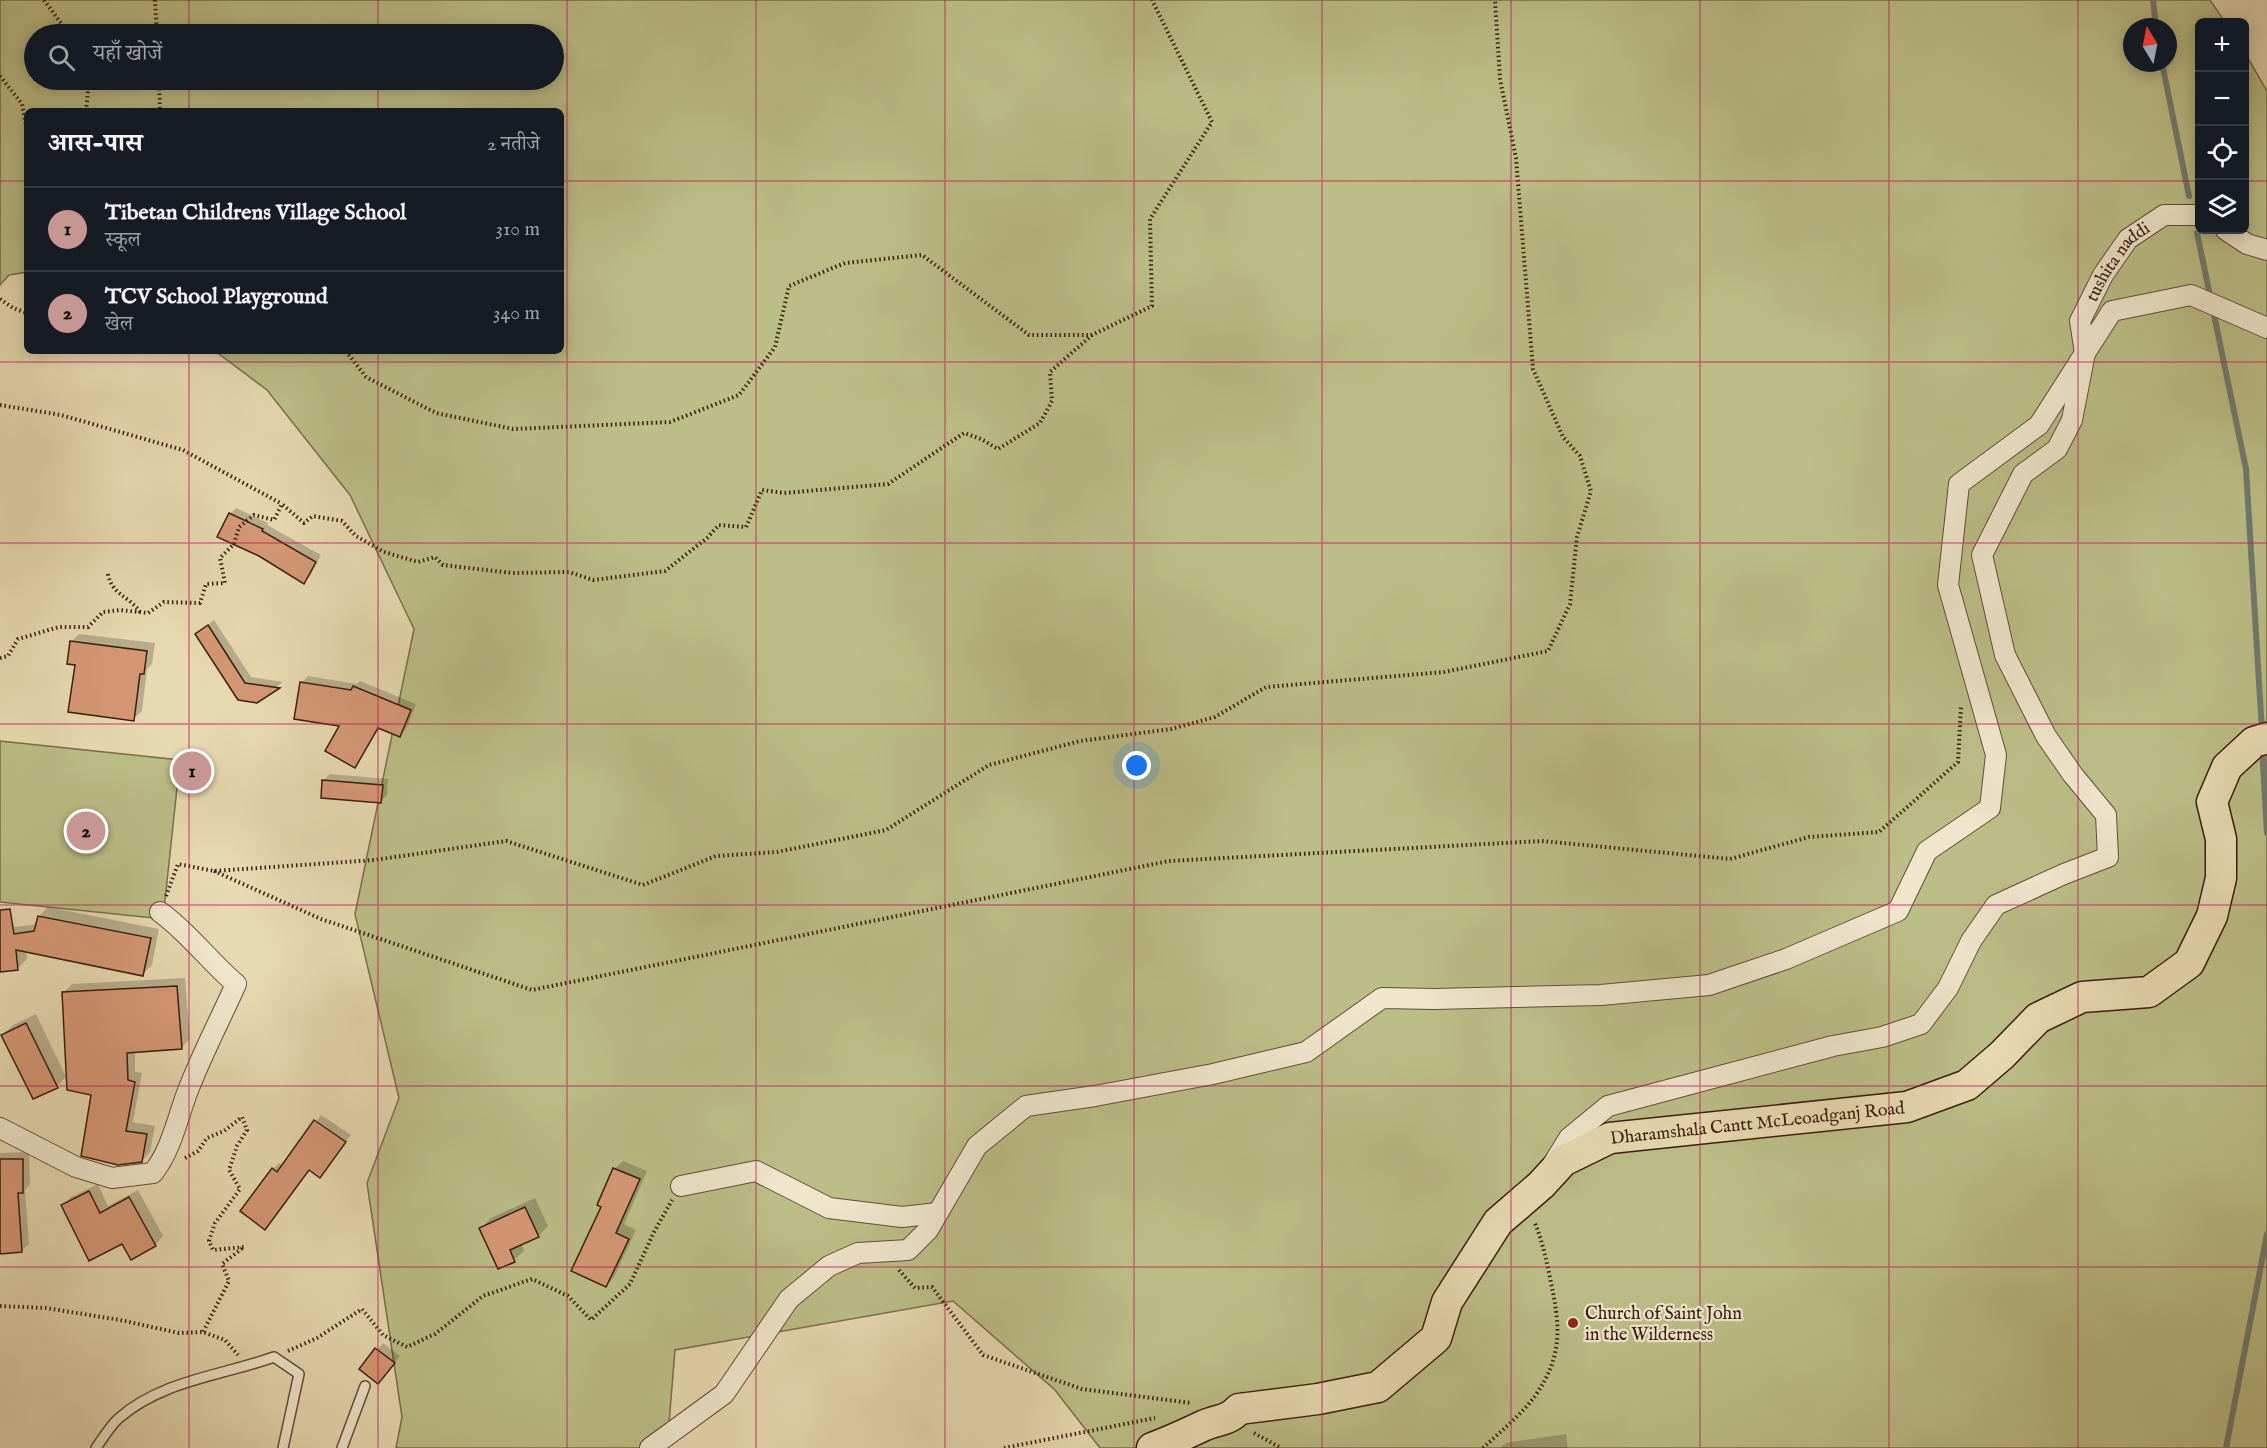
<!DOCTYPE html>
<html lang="hi">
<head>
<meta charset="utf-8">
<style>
	body { margin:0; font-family:"IM FELL English","Noto Serif Devanagari",serif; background:#20242c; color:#f1f3f6 }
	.controls { position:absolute; right:18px; top:18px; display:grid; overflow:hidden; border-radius:9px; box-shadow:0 3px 15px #0003 }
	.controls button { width:54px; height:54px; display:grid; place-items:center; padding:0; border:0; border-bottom:2px solid #363941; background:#171b24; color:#f1f3f6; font:30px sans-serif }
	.compass { position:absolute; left:2123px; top:18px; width:54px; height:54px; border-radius:50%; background:#171b24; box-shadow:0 3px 15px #0003; rotate:350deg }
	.you { position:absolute; left:1137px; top:766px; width:21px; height:21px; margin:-15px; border:4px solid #fff; border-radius:50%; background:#1a73e8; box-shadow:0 0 0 9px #1a73e833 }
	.badge { display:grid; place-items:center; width:39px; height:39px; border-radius:50%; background:#c59692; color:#111; font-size:20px; font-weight:700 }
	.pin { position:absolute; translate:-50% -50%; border:3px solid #fff; box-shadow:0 2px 6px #0006 }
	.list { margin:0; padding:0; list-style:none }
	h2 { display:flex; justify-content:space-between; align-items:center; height:78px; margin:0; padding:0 24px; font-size:26px }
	h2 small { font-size:20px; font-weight:400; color:#9ea1a6 }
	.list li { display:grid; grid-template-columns:39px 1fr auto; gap:18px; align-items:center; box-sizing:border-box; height:84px; padding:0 24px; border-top:2px solid #363941 }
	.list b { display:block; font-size:22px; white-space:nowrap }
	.list p { margin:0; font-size:20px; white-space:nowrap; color:#9ea1a6 }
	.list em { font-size:20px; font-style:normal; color:#9ea1a6 }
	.icon { flex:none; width:33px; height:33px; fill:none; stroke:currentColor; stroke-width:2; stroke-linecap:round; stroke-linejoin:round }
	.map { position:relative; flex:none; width:2267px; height:1448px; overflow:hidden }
	.search { position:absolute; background:#171b24; box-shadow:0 3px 15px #0003; left:24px; top:24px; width:540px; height:66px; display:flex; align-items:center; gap:15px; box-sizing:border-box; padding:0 21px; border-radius:33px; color:#9ea1a6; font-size:22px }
	.panel { position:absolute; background:#171b24; box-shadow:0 3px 15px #0003; left:24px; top:108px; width:540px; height:246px; border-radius:9px }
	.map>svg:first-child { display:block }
	.green { fill:#bcbe87; stroke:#7b6e4b; stroke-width:1.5; fill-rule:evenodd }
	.shadow { fill:#0003 }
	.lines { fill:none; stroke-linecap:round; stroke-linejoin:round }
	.stream { stroke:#727b70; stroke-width:6 }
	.building { fill:#d59875; stroke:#3a1d0f; stroke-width:1.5 }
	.service-casing { stroke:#654c38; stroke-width:12 }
	.minor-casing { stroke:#654c38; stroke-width:22 }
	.primary-casing { stroke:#3a1d0f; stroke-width:33 }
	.path { stroke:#3a1d0f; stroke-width:4; stroke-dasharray:1.5 3; stroke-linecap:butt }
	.service { stroke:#efe6cc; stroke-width:9 }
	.minor { stroke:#efe6cc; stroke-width:20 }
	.primary { stroke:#e7d9b1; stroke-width:30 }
	.grid { fill:none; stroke:#c2185b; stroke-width:1.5; stroke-opacity:0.55 }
	.poi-dot { fill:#8f2418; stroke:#efe6cc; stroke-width:2 }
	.labels { text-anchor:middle; stroke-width:4.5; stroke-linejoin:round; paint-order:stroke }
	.street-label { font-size:18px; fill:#3a1d0f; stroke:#efe6cc }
	.poi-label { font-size:18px; fill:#3a1d0f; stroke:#efe6cc; text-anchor:start }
</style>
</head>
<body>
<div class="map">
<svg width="2267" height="1448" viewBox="0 0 2267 1448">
	<rect width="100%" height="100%" fill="#e7d9b1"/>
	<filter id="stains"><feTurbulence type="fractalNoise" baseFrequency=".00333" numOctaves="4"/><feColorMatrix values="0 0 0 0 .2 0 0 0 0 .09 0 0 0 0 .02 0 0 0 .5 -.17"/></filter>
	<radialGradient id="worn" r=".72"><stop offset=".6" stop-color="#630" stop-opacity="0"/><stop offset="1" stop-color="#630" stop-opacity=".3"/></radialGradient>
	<g class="green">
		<path d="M0,0H2210L2225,22H2200V230H2244L2245,53L2267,91V1448H1100L1055,1390L953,1301L675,1350L667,1448H396L402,1417L367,1183L399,1098L355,914L414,629L350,495L267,390L215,351H561V111H27V272L9,275L0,285ZM2132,27H2168V63H2132ZM34,34H554V80H34Z"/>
		<path d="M0,741L180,760L163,919L0,902Z"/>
	</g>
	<g class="shadow">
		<path d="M236,508L268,523L267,525L321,555L310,576L304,582L230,514Z"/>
		<path d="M214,620L251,677L283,682L256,701L197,634Z"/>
		<path d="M79,634L155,643L152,664L147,669L142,711L133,719L77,664L71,642Z"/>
		<path d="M308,676L357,684L360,681L416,704L406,729L399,735L380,727L360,760L354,766L341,725L302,682Z"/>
		<path d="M330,774L388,779L387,795L381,801L324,780Z"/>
		<path d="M48,907L159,929L152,965L143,974L26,951L27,959L18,968L0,970V929L38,924L39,916Z"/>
		<path d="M185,978L190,1039L181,1048L135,1051V1072L142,1073L133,1122L155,1126L150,1152L142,1161L93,1094L64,992L72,984Z"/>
		<path d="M36,1014L66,1077L57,1086L3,1035L13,1025Z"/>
		<path d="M321,1115L351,1135L320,1176L310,1169L271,1222L273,1169L279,1163L283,1166Z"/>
		<path d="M29,1152L30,1184L25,1190L29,1244L21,1251L0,1252V1153Z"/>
		<path d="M623,1161L647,1171L624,1224L636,1230L614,1277L606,1286L603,1206L614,1169Z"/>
		<path d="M98,1184L108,1206L138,1190L163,1236L156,1244L131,1258L123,1242L63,1205L71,1197Z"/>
		<path d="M535,1198L548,1226L538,1236L521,1243L524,1251L514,1260L499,1267L481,1228L491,1218Z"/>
		<path d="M383,1343L400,1356L378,1382L361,1369Z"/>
		<path d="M1566,1434L1568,1448H1500L1506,1443Z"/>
	</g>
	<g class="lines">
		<g class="stream">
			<path d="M2153,0L2156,27"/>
			<path d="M2162,63L2189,196"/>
			<path d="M2197,233L2211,300"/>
			<path d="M2213,310L2246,469L2262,731"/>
			<path d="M2262,747L2267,833"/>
			<path d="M2226,1448L2267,1234"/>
		</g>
	</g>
	<g class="building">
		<path d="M229,513L263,529L262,531L316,562L304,584L259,556L217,537Z"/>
		<path d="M208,625L245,683L280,688L257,703L238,700L195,634Z"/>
		<path d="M70,641L147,651L144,674H140L134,721L68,712L75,665L67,664Z"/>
		<path d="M300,682L351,690L353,686L411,710L400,737L378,728L355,768L325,751L339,726L294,719Z"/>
		<path d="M322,780L383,785L381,803L321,798Z"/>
		<path d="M10,909L14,934L34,931L38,916L151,938L143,976L16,950L18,970L0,972V910Z"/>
		<path d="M177,986L182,1049L127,1053L128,1080L135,1082L126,1131L147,1134L142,1162L118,1165L81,1156L91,1095L67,1090L62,992Z"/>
		<path d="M26,1023L58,1088L33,1099L1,1035Z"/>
		<path d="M314,1120L346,1142L320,1178L309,1170L265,1230L240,1211L272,1168L277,1172Z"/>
		<path d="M0,1159H23V1193H18L22,1252L0,1254Z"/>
		<path d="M613,1168L640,1179L616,1233L629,1239L606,1287L571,1271L601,1207L597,1205Z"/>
		<path d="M89,1191L100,1213L129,1197L156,1246L131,1260L122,1244L89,1261L61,1205Z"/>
		<path d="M525,1207L539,1237L510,1250L515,1262L498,1269L479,1228Z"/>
		<path d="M375,1348L395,1363L378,1384L359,1369Z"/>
	</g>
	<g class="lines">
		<g class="service-casing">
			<g id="service">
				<path d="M96,1448C103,1438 110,1426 119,1418C163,1380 221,1376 274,1357L299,1374L283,1448"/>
				<path d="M342,1448L365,1386"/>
			</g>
		</g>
		<g class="minor-casing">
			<g id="minor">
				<path d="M2226,230L2247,244L2267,250"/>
				<path d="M0,1128L76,1167L112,1178L153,1173C171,1150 177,1120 187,1093C201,1056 220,1020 236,984C210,962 188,932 160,912"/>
				<path id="s1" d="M1553,1164L1569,1138L1608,1106L1833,1046L1882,1037L1921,1024L1948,988L1971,941L1996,905L2064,874L2108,857L2106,815L2073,775L2046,736L2005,655L1982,555L2023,474L2057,449L2072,420L2085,353L2080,321L2103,275L2128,239L2164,215H2200"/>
				<path d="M681,1186L756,1171L829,1208L902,1217L938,1213"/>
				<path d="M650,1448L724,1394L789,1299L829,1266L858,1253L908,1250L928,1230L977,1146L1026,1106L1095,1096L1213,1074L1306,1052L1382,998L1435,999L1601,995L1709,985L1786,959L1898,911L1927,851L1990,808L1996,755L1948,585L1959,484L2039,425L2112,311L2191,295L2267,328"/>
			</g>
		</g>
		<g class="primary-casing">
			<g id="primary">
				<path id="s2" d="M1152,1448C1171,1441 1188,1433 1205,1425C1220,1419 1228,1421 1239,1409L1318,1399L1378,1387L1436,1338L1447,1302L1498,1222L1541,1185L1563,1161L1610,1138L1907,1107L1967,1085L2002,1055L2038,1018L2082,997L2149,992L2189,963L2212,916L2221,878V839L2212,802L2227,767L2254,742L2267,738"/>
			</g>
		</g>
		<g class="path">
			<path d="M44,0L69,34"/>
			<path d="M155,0L157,34"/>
			<path d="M0,76L22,104L27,130"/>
			<path d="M159,80L160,111"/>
			<path d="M86,111L89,80"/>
			<path d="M0,299L13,308L27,313"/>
			<path d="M346,351L366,377L436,413L513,429L670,422L739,395L775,347L789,286L845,263L922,255L1029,335H1092L1152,306L1150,219L1212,122L1152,0"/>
			<path d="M0,405L61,415L183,450L282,504"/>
			<path d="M108,574C112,595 128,595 140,612"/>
			<path d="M0,658L8,656L18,639L59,627H88L103,612L120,610L148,613L164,602L200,603L206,584L225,583L220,558L234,544L239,527L254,515L274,520L282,504L304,523L313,516L342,521L356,536L384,552L418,562L435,557L443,565L512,573L569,572L593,580L665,571L707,538L719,525L746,527L762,490L784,493L888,484L964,433L981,439L998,449L1040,423L1052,401L1050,372L1092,335"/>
			<path d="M214,871L321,919L532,990L1169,861L1542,841L1730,859L1809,837L1879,832L1958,762L1961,707"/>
			<path d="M166,896L178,864L214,871L374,860L506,841L643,885L716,856L777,852L886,830L989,765L1080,741L1171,729L1215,717L1266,687L1444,672L1548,651L1570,604L1577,537L1591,491L1580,456L1563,437L1533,369L1516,158L1500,79L1495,0"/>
			<path d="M185,1158L198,1151L207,1138L224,1131L242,1117L247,1130L237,1146L229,1170L240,1189L215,1223L209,1241L213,1250L244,1247L222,1264L229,1281L203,1332"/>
			<path d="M899,1270L915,1288L932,1287L983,1355L1082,1389L1191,1403"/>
			<path d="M0,1306L46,1308L120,1320L179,1333L203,1332L225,1340L238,1355"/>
			<path d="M288,1351L317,1338L362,1309L383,1335L407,1347L435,1334L483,1296L532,1279L568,1296L591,1320L630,1284L654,1232L672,1200"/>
			<path d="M1254,1433L1281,1448"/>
			<path d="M1004,1448L1155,1418"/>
			<path d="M1483,1448C1500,1432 1522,1414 1535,1396C1564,1355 1560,1324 1550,1278C1546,1258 1542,1240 1534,1221"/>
		</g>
		<use href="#service" class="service"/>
		<use href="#minor" class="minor"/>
		<use href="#primary" class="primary"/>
	</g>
	<path class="grid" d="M189,0V34M378,0V34M567,0V1448M756,0V1448M945,0V1448M1134,0V1448M1322,0V1448M1511,0V1448M1700,0V1448M1889,0V1448M2078,0V1448M189,80V111M378,80V111M0,181H27M561,181H2200M2244,181H2267M189,351V1448M378,351V1448M0,362H2267M0,543H2267M0,724H2267M0,905H2267M0,1086H2267M0,1267H2267"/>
	<circle class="poi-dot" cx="1573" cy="1323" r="6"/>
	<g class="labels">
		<g class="street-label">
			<text dy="6" stroke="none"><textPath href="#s1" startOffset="1340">tushita naddi</textPath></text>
			<text dy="6" stroke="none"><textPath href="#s2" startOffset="735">Dharamshala Cantt McLeoadganj Road</textPath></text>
		</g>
		<g class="poi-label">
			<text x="1585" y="1319">Church of Saint John<tspan x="1585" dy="21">in the Wilderness</tspan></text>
		</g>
	</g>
	<rect width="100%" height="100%" filter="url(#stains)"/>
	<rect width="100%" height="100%" fill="url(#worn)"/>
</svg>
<div class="controls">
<button>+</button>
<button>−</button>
<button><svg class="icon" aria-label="locate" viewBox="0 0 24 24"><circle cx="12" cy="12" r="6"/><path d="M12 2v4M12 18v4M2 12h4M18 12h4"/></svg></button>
<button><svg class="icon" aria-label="layers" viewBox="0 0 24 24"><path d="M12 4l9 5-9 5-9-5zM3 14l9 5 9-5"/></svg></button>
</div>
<svg class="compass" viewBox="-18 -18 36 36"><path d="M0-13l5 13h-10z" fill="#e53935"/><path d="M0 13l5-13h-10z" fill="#9ea1a6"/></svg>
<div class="you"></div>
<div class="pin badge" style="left:192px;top:771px">1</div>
<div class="pin badge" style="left:86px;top:831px">2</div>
<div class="search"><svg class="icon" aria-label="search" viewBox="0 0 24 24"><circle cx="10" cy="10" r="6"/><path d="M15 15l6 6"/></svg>यहाँ खोजें</div>
<section class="panel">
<h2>आस-पास<small>2 नतीजे</small></h2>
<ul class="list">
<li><span class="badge">1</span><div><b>Tibetan Childrens Village School</b><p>स्कूल</p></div><em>310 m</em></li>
<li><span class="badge">2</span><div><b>TCV School Playground</b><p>खेल</p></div><em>340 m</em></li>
</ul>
</section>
</div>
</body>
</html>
